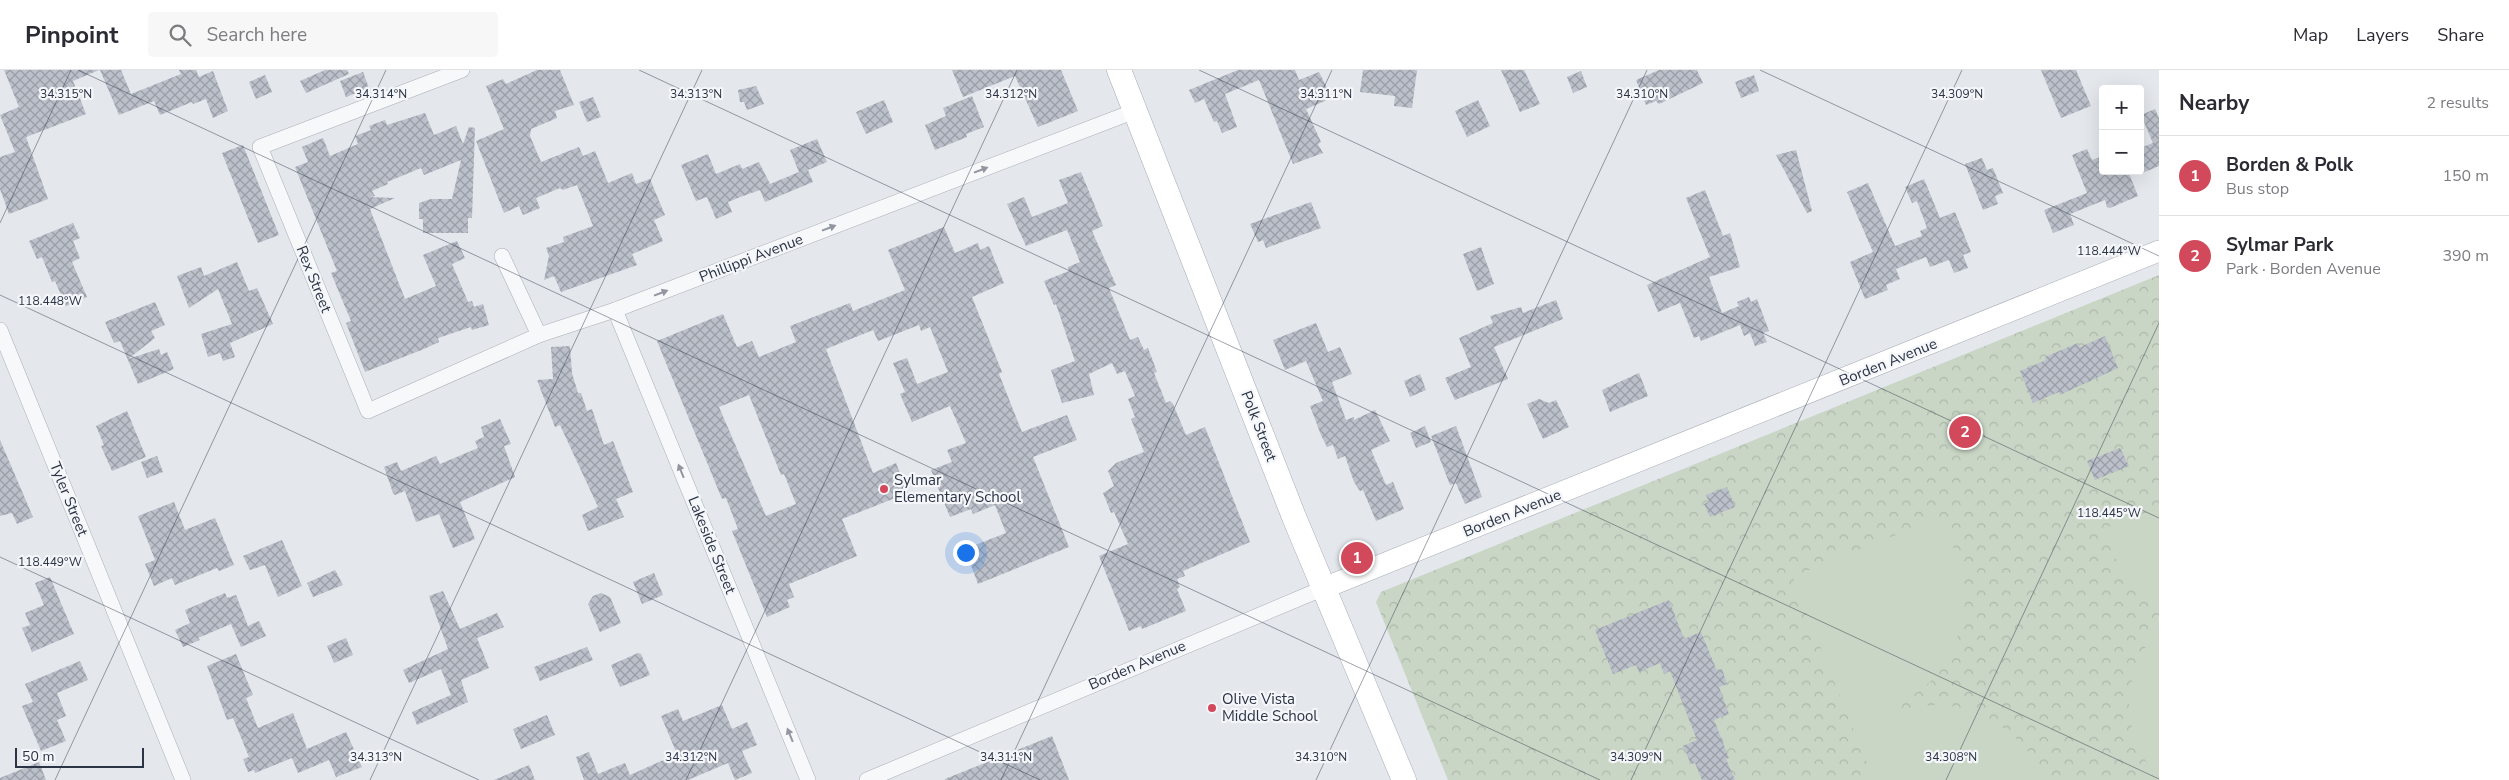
<!DOCTYPE html>
<html lang="en">
<head>
<meta charset="utf-8">
<style>
	body { margin:0; font-family:"Nunito Sans",sans-serif; background:#f7f7f7; color:#2b2b33 }
	.controls { position:absolute; right:15px; top:15px; display:grid; overflow:hidden; border-radius:5px; box-shadow:0 5px 20px #0002 }
	.controls button { width:45px; height:45px; display:grid; place-items:center; padding:0; border:0; border-bottom:1px solid #e1e1e2; background:#fff; color:#2b2b33; font:25px sans-serif }
	.scale { position:absolute; left:15px; bottom:12px; width:129px; box-sizing:border-box; padding-left:5px; border:2px solid #2b3445; border-top:0; font-size:14px; line-height:18px; white-space:nowrap; color:#2b3445; -webkit-text-stroke:4px #f4f6f9; paint-order:stroke }
	.you { position:absolute; left:965px; top:482px; width:18px; height:18px; margin:-12px; border:4px solid #fff; border-radius:50%; background:#1a73e8; box-shadow:0 0 0 8px #1a73e833 }
	.badge { display:grid; place-items:center; width:32px; height:32px; border-radius:50%; background:#d1495b; color:#fff; font-size:16px; font-weight:700 }
	.pin { position:absolute; translate:-50% -50%; border:2px solid #fff; box-shadow:0 1px 5px #0006 }
	.list { margin:0; padding:0; list-style:none }
	h2 { display:flex; justify-content:space-between; align-items:center; height:65px; margin:0; padding:0 20px; font-size:21px }
	h2 small { font-size:16px; font-weight:400; color:#7c7c81 }
	.list li { display:grid; grid-template-columns:32px 1fr auto; gap:15px; align-items:center; box-sizing:border-box; height:80px; padding:0 20px; border-top:1px solid #e1e1e2 }
	.list b { display:block; font-size:19px; white-space:nowrap }
	.list p { margin:0; font-size:16px; white-space:nowrap; color:#7c7c81 }
	.list em { font-size:16px; font-style:normal; color:#7c7c81 }
	.icon { flex:none; width:28px; height:28px; fill:none; stroke:currentColor; stroke-width:2; stroke-linecap:round; stroke-linejoin:round }
	.map { position:relative; flex:none; width:2159px; height:710px; overflow:hidden }
	header { display:flex; align-items:center; gap:30px; box-sizing:border-box; height:70px; padding:0 25px; background:#fff; border-bottom:1px solid #e1e1e2 }
	header strong { font-size:24px }
	nav { display:flex; gap:28px; margin-inline-start:auto; font-size:18px }
	.search { width:350px; height:45px; background:#f7f7f7; display:flex; align-items:center; gap:12px; box-sizing:border-box; padding:0 18px; border-radius:5px; color:#7c7c81; font-size:19px }
	main { display:flex }
	aside { flex:1; background:#fff }
	.map>svg:first-child { display:block }
	.forest { fill:url(#forest-crowns) }
	.pitch { fill:#c9d6c5 }
	.building { fill:url(#building-cross-hatch); fill-rule:evenodd }
	.lines { fill:none; stroke-linecap:round; stroke-linejoin:round }
	.street-casing { stroke:#a9aeb7; stroke-width:16 }
	.secondary-casing { stroke:#a9aeb7; stroke-width:22 }
	.primary-casing { stroke:#a3abb8; stroke-width:25 }
	.street { stroke:#f7f8fa; stroke-width:15 }
	.secondary { stroke:#fff; stroke-width:21 }
	.primary { stroke:#fff; stroke-width:24 }
	.oneway { fill:#9196a0 }
	.ticks { fill:none; stroke:#2b3445; stroke-width:1; stroke-opacity:0.45 }
	.poi-dot { fill:#d1495b; stroke:#f4f6f9; stroke-width:2 }
	.labels { text-anchor:middle; stroke-width:4.5; stroke-linejoin:round; paint-order:stroke }
	.street-label { font-size:15px; fill:#2b3445; stroke:#f4f6f9 }
	.poi-label { font-size:15px; fill:#2b3445; stroke:#f4f6f9; text-anchor:start }
	.ticks-label { font-size:12px; text-anchor:middle; fill:#2b3445; stroke:#f4f6f9; stroke-width:4.5; stroke-linejoin:round; paint-order:stroke }
</style>
</head>
<body>
<header>
<strong>Pinpoint</strong>
<div class="search"><svg class="icon" aria-label="search" viewBox="0 0 24 24"><circle cx="10" cy="10" r="6"/><path d="M15 15l6 6"/></svg>Search here</div>
<nav><a>Map</a><a>Layers</a><a>Share</a></nav>
</header>
<main>
<div class="map">
<svg width="2159" height="710" viewBox="0 0 2159 710">
	<defs>
		<pattern id="forest-crowns" width="20" height="18" patternUnits="userSpaceOnUse" patternTransform="scale(1.25)"><rect width="20" height="18" fill="#c9d6c5"/><path d="M2 6a3 3 0 1 1 6 0M12 15a3 3 0 1 1 6 0" fill="none" stroke="#adb8ab"/></pattern>
		<pattern id="building-cross-hatch" width="8" height="8" patternUnits="userSpaceOnUse" patternTransform="scale(1.25)"><rect width="8" height="8" fill="#bbc0ca"/><path d="M0 0l8 8M0 8l8-8" fill="none" stroke="#989da6"/></pattern>
	</defs>
	<rect width="100%" height="100%" fill="#e4e7ec"/>
	<path class="forest" d="M2159,205V710H1448L1376,532L1381,522Z"/>
	<g class="pitch">
		<path d="M2159,438V535C2125,522 2116,489 2103,459Z"/>
		<path d="M1941,447C1959,491 1975,521 1957,568C1951,583 1944,596 1934,608C1921,621 1905,630 1891,641C1907,639 1922,635 1937,635C1986,636 2025,668 2047,710H1874L1799,524L1793,512L1796,505Z"/>
		<path d="M2159,559V706L2154,708C2147,692 2137,676 2132,659C2123,624 2135,585 2159,559Z"/>
	</g>
	<g class="building">
		<path d="M4,0H99L73,11L86,44L26,67L48,129L9,144L0,119V87L15,82L0,45L19,37Z"/>
		<path d="M100,0H121L131,24L181,4L179,0H196L199,7L213,1L228,41L213,48L206,29L193,34L192,32L160,45L154,31L119,45Z"/>
		<path d="M325,0H347L349,4L306,23L300,11Z"/>
		<path d="M537,0H560L574,35L555,41L557,48L531,59L530,66L541,92L579,77L583,86L595,81L608,113L632,103L636,114L650,109L665,145L654,150L663,171L632,184L637,195L561,222L554,206L544,210L549,186L546,178L564,172L563,167L593,156L577,115L563,120L560,118L536,128L540,138L523,145L519,136L504,143L476,71L504,59L486,16L503,9L506,14Z"/>
		<path d="M952,0H1061L1078,41L1038,57L1015,6L963,27Z"/>
		<path d="M1238,0H1295L1299,10L1319,2L1332,28L1306,39L1321,72L1318,74L1323,83L1293,94L1259,10L1225,24L1237,57L1222,63L1217,51L1214,52L1204,29L1195,33L1189,20Z"/>
		<path d="M1363,0H1417L1412,38L1394,36L1395,26L1360,22Z"/>
		<path d="M1501,0H1524L1540,34L1520,42Z"/>
		<path d="M1659,0H1697L1703,13L1659,34L1656,31L1646,35L1636,10Z"/>
		<path d="M2041,0H2076L2091,36L2061,48Z"/>
		<path d="M1581,1L1587,17L1573,23L1567,7Z"/>
		<path d="M363,2L369,18L346,27L340,11Z"/>
		<path d="M265,5L272,22L256,29L249,12Z"/>
		<path d="M1754,5L1759,21L1741,28L1735,12Z"/>
		<path d="M756,16L764,34L747,40L744,32H740L738,20Z"/>
		<path d="M972,26L984,57L966,64L967,67L935,80L925,55L946,46L943,38Z"/>
		<path d="M593,27L601,47L587,52L579,32Z"/>
		<path d="M884,30L893,52L866,64L856,42Z"/>
		<path d="M1478,30L1490,56L1467,67L1455,41Z"/>
		<path d="M2155,39L2159,48V96L2140,104V78L2153,73L2141,45Z"/>
		<path d="M425,43L434,65L456,56L463,74L469,57L475,58L472,148H468V163H423V149H419V133L431,129H452L461,90L424,105L421,98L387,112L388,114L372,121L375,126L370,127L395,128L370,139L405,229L436,216L423,185L457,171L465,188L452,194L468,232L472,231L474,237L483,234L489,255L472,260L471,257L438,268L439,272L424,279L365,302L346,253L351,251L331,203L337,201L295,97L308,92L302,77L323,68L330,86L358,74L355,66L371,60L369,56L385,50L387,55Z"/>
		<path d="M817,69L827,92L808,100L813,112L765,132L760,120L743,126L728,132L732,142L716,149L707,127L696,131L681,95L708,84L716,104L740,94L742,99L759,92L770,114L799,102L790,80Z"/>
		<path d="M243,75L279,165L258,173L222,83Z"/>
		<path d="M2087,79L2092,90L2103,86V101H2128L2138,126L2110,138L2107,137L2105,130L2070,144L2074,155L2053,163L2044,140L2087,123L2072,85Z"/>
		<path d="M1796,80L1812,141L1807,143L1776,85Z"/>
		<path d="M1982,88L1987,100L1993,98L2003,123L1995,126L1998,134L1983,140L1965,94Z"/>
		<path d="M1081,102L1103,156L1092,161L1116,215L1109,218L1130,270L1138,267L1144,280L1148,278L1157,302L1154,303L1166,333L1170,331L1173,334L1186,365L1205,357L1250,472L1183,501L1185,506L1177,509L1180,517L1177,519L1186,541L1142,559L1141,556L1129,561L1099,486L1128,474L1114,442L1111,443L1103,423L1114,416L1108,401L1116,393L1144,382L1131,349L1135,347L1128,329L1135,326L1125,301L1117,304L1112,293L1089,304L1094,325L1062,333L1051,300L1075,291L1056,234L1054,235L1044,211L1069,201L1068,197L1080,192L1067,160L1026,176L1007,134L1024,127L1032,147L1068,133L1059,110Z"/>
		<path d="M1924,109L1940,148L1955,142L1971,182L1963,185L1968,198L1954,203L1949,190L1930,197L1926,187L1896,199L1900,209L1886,215L1888,220L1865,229L1850,192L1873,182L1847,122L1868,113L1895,176L1922,166L1920,161L1927,158L1917,131L1912,133L1905,117Z"/>
		<path d="M1705,120L1723,166L1730,163L1740,197L1709,207L1722,243L1739,236L1737,232L1749,227L1751,232L1757,229L1769,261L1763,263L1767,272L1755,276L1750,263L1744,266L1740,255L1701,271L1699,266L1694,268L1680,233L1658,242L1647,215L1710,187L1686,128Z"/>
		<path d="M1311,132L1321,158L1266,178L1263,170L1258,172L1250,154Z"/>
		<path d="M73,153L80,168L73,171L80,188L72,192L87,227L66,236L55,211L52,212L42,187L37,189L29,171Z"/>
		<path d="M944,157L955,183L978,173L980,180L989,176L1004,213L972,227L1002,302L999,304L1022,362L1067,345L1077,370L1033,387L1069,477L978,514L965,479L1006,463L995,435L973,444L971,439L950,447L931,400L952,392L947,380L966,373L950,336L912,352L900,324L905,322L893,293L907,288L917,314L948,302L930,257L921,261L919,255L878,271L873,260L826,279L873,403L896,393L908,423L842,449L857,486L789,514L794,527L787,530L790,537L767,547L732,461L738,459L726,428L722,429L657,271L723,244L737,277L752,271L759,287L796,272L790,256L850,233L853,241L905,220L888,180ZM749,325L781,405L784,404L796,434L766,446L719,337Z"/>
		<path d="M1481,177L1494,214L1477,221L1463,184Z"/>
		<path d="M237,192L249,221L257,218L273,254L230,273L235,287L223,291L220,283L208,287L201,264L232,254L218,219L189,238L177,206L201,197L204,206Z"/>
		<path d="M1556,230L1563,249L1494,277L1508,309L1455,330L1445,308L1471,297L1459,268L1493,253L1490,246L1521,237L1523,243Z"/>
		<path d="M155,232L165,255L151,261L155,268L128,289L159,279L161,285L167,282L174,299L138,314L120,271L114,273L105,252Z"/>
		<path d="M1316,253L1328,282L1340,277L1352,304L1332,312L1346,350L1354,347V350L1375,340L1390,371L1371,380L1386,415L1393,412L1404,439L1376,451L1363,420L1360,421L1354,412L1345,386L1338,389L1333,375L1327,377L1321,365L1310,336L1323,331L1306,291L1285,300L1273,270Z"/>
		<path d="M2105,266L2118,298L2060,325L2059,322L2033,333L2020,301L2046,290L2045,287L2078,273L2080,277Z"/>
		<path d="M570,276L572,303L578,323H581L587,341L592,339L604,375L613,371L633,422L616,429L624,447L588,461L582,445L598,437L560,355L555,357L537,310L553,309L551,277Z"/>
		<path d="M1639,303L1648,326L1610,342L1602,320Z"/>
		<path d="M1420,304L1426,320L1410,327L1404,311Z"/>
		<path d="M1539,329L1549,333L1556,330L1569,357L1543,369L1527,334Z"/>
		<path d="M127,341L146,387L112,401L101,376L104,375L96,356Z"/>
		<path d="M500,349L511,374L504,376L515,407L460,432L475,469L453,478L439,444L416,452L405,421L395,425L393,423L384,397L397,392L401,401L436,386L440,394L478,378L475,371L484,367L481,357Z"/>
		<path d="M1425,356L1431,372L1416,378L1410,363Z"/>
		<path d="M1456,356L1482,427L1465,434L1456,413L1450,415L1431,366Z"/>
		<path d="M0,370L33,447L17,454L12,443L0,446Z"/>
		<path d="M2120,378L2129,396L2095,410L2087,391Z"/>
		<path d="M157,386L163,402L147,408L141,392Z"/>
		<path d="M1727,417L1735,437L1710,447L1704,434L1709,432L1706,425Z"/>
		<path d="M174,432L185,460L215,448L234,495L219,501L217,498L175,515L172,508L154,516L145,494L155,490L138,446Z"/>
		<path d="M282,470L302,516L278,527L265,495L250,500L243,486Z"/>
		<path d="M335,500L343,515L313,527L307,513Z"/>
		<path d="M654,503L663,525L642,534L633,512Z"/>
		<path d="M50,507L74,564L32,582L22,558L30,555L25,543L44,535L35,513Z"/>
		<path d="M443,521L460,559L497,543L504,557L477,568L489,598L461,610L468,632L417,655L412,642L451,625L441,599L409,613L403,600L448,579L429,526Z"/>
		<path d="M225,523L227,528L236,525L248,556L259,551L266,566L241,577L231,554L198,568L200,570L183,577L175,560L190,553L185,540Z"/>
		<path d="M601,523L610,527L621,553L600,562L588,534L593,526Z"/>
		<path d="M1669,530L1684,569L1701,562L1717,601L1722,599L1727,614L1719,617L1729,644L1714,650L1729,688L1726,689L1735,710H1702L1695,693L1691,694L1683,676L1697,670L1670,601L1664,604L1660,593L1639,602L1636,595L1613,604L1595,560Z"/>
		<path d="M346,568L353,585L334,593L327,576Z"/>
		<path d="M587,577L593,590L540,611L534,597Z"/>
		<path d="M638,583L641,584L650,605L620,617L611,595Z"/>
		<path d="M236,584L253,625L246,628L258,658L293,643L307,679L346,662L362,697L336,707L329,690L298,703L292,688L255,703L254,700L248,702L243,689L249,687L233,648L227,650L207,596Z"/>
		<path d="M80,591L88,610L57,623L66,646L57,650L66,671L41,681L22,636L33,632L25,614Z"/>
		<path d="M722,635L732,659L747,652L757,675L742,681L752,703L735,710L728,693L688,710H584L576,687L589,682L598,704L625,693L630,705L677,684L661,646L678,639L683,651Z"/>
		<path d="M547,645L555,665L521,679L513,659Z"/>
		<path d="M1052,666L1069,710H945V709Z"/>
		<path d="M39,692L46,710H0V708Z"/>
		<path d="M529,695L535,710H494Z"/>
	</g>
	<g class="lines">
		<g class="street-casing">
			<g id="street">
				<path d="M462,0L260,77L368,341L539,265L615,240L1135,41"/>
				<path d="M502,186L539,265"/>
				<path d="M615,240L808,710"/>
				<path d="M0,260L183,710"/>
				<path d="M867,710L1324,518"/>
			</g>
		</g>
		<g class="secondary-casing">
			<path id="secondary" d="M1324,518L2159,181"/>
		</g>
		<g class="primary-casing">
			<path id="primary" d="M1119,0L1294,447L1404,710"/>
		</g>
		<use href="#street" class="street"/>
		<use href="#secondary" class="secondary"/>
		<use href="#primary" class="primary"/>
	</g>
	<defs><path id="oneway-solid" d="M-6-.8H1V-3.2L6.5 0L1 3.2V.8H-6Z" transform="scale(1.25)"/></defs>
	<g class="oneway">
		<use href="#oneway-solid" transform="translate(981 100) rotate(-21)"/>
		<use href="#oneway-solid" transform="translate(829 158) rotate(-21)"/>
		<use href="#oneway-solid" transform="translate(661 223) rotate(-21)"/>
		<use href="#oneway-solid" transform="translate(681 401) rotate(-112)"/>
		<use href="#oneway-solid" transform="translate(790 665) rotate(-112)"/>
	</g>
	<path class="ticks" d="M78,0L1600,710M639,0L2159,709M1199,0L2159,448M1760,0L2159,186M0,153L71,0M0,225L1040,710M0,487L479,710M55,710L386,0M370,710L702,0M686,710L1017,0M1001,710L1332,0M1316,710L1647,0M1631,710L1962,0M1946,710L2159,253"/>
	<g class="poi-dot">
		<circle cx="884" cy="419" r="5"/>
		<circle cx="1212" cy="638" r="5"/>
	</g>
	<g class="labels">
		<g class="street-label">
			<text transform="translate(751 188) rotate(-21)" y="5">Phillippi Avenue</text>
			<text transform="translate(314 209) rotate(68)" y="5">Rex Street</text>
			<text transform="translate(1888 292) rotate(-22)" y="5">Borden Avenue</text>
			<text transform="translate(1259 356) rotate(69)" y="5">Polk Street</text>
			<text transform="translate(69 429) rotate(68)" y="5">Tyler Street</text>
			<text transform="translate(1512 443) rotate(-22)" y="5">Borden Avenue</text>
			<text transform="translate(712 475) rotate(68)" y="5">Lakeside Street</text>
			<text transform="translate(1137 595) rotate(-23)" y="5">Borden Avenue</text>
		</g>
		<g class="poi-label">
			<text x="894" y="415">Sylmar<tspan x="894" dy="17">Elementary School</tspan></text>
			<text x="1222" y="634">Olive Vista<tspan x="1222" dy="17">Middle School</tspan></text>
		</g>
	</g>
	<g class="ticks-label">
		<text x="66" y="28">34.315°N</text>
		<text x="381" y="28">34.314°N</text>
		<text x="696" y="28">34.313°N</text>
		<text x="1011" y="28">34.312°N</text>
		<text x="1326" y="28">34.311°N</text>
		<text x="1642" y="28">34.310°N</text>
		<text x="1957" y="28">34.309°N</text>
		<text x="2109" y="185">118.444°W</text>
		<text x="50" y="235">118.448°W</text>
		<text x="2109" y="447">118.445°W</text>
		<text x="50" y="496">118.449°W</text>
		<text x="1006" y="691">34.311°N</text>
		<text x="376" y="691">34.313°N</text>
		<text x="691" y="691">34.312°N</text>
		<text x="1321" y="691">34.310°N</text>
		<text x="1636" y="691">34.309°N</text>
		<text x="1951" y="691">34.308°N</text>
	</g>
</svg>
<div class="controls">
<button>+</button>
<button>−</button>
</div>
<div class="scale">50 m</div>
<div class="you"></div>
<div class="pin badge" style="left:1357px;top:488px">1</div>
<div class="pin badge" style="left:1965px;top:362px">2</div>
</div>
<aside>
<h2>Nearby<small>2 results</small></h2>
<ul class="list">
<li><span class="badge">1</span><div><b>Borden &amp; Polk</b><p>Bus stop</p></div><em>150 m</em></li>
<li><span class="badge">2</span><div><b>Sylmar Park</b><p>Park · Borden Avenue</p></div><em>390 m</em></li>
</ul>
</aside>
</main>
</body>
</html>
